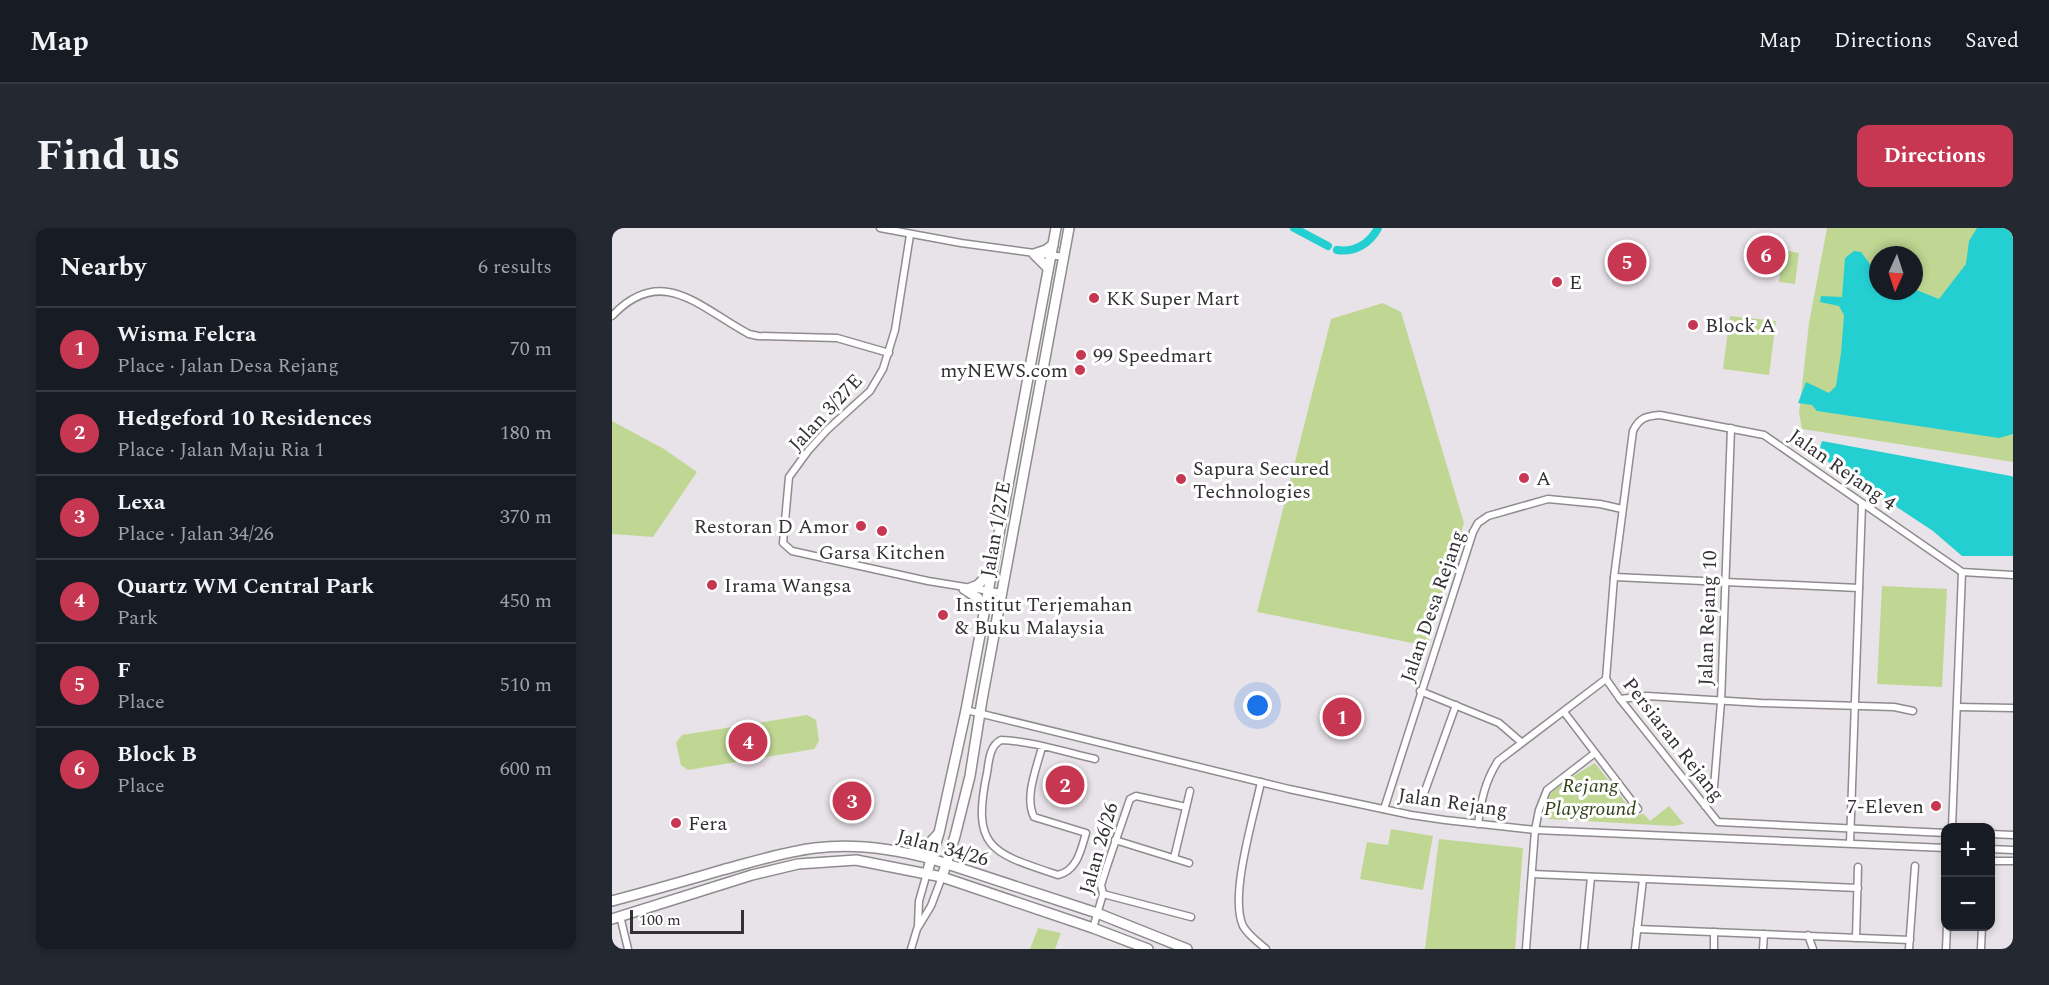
<!DOCTYPE html>
<html lang="en">
<head>
<meta charset="utf-8">
<style>
	body { margin:0; font-family:Spectral,serif; background:#242831; color:#f1f3f6 }
	.controls { position:absolute; right:18px; bottom:18px; display:grid; overflow:hidden; border-radius:12px; box-shadow:0 3px 9px #0003 }
	.controls button { width:54px; height:54px; display:grid; place-items:center; padding:0; border:0; border-bottom:2px solid #363941; background:#171b24; color:#f1f3f6; font:30px sans-serif }
	.compass { position:absolute; left:1257px; top:18px; width:54px; height:54px; border-radius:50%; background:#171b24; box-shadow:0 3px 9px #0003; rotate:183deg }
	.scale { position:absolute; left:18px; bottom:15px; width:114px; box-sizing:border-box; padding-left:6px; border:3px solid #333133; border-top:0; font-size:16px; line-height:21px; white-space:nowrap; color:#333133; -webkit-text-stroke:4px #fff; paint-order:stroke }
	.you { position:absolute; left:646px; top:478px; width:21px; height:21px; margin:-15px; border:4px solid #fff; border-radius:50%; background:#1a73e8; box-shadow:0 0 0 9px #1a73e833 }
	.badge { display:grid; place-items:center; width:39px; height:39px; border-radius:50%; background:#c73752; color:#fff; font-size:20px; font-weight:700 }
	.pin { position:absolute; translate:-50% -50%; border:3px solid #fff; box-shadow:0 2px 6px #0006 }
	.list { margin:0; padding:0; list-style:none }
	h2 { display:flex; justify-content:space-between; align-items:center; height:78px; margin:0; padding:0 24px; font-size:26px }
	h2 small { font-size:20px; font-weight:400; color:#9ea1a6 }
	.list li { display:grid; grid-template-columns:39px 1fr auto; gap:18px; align-items:center; box-sizing:border-box; height:84px; padding:0 24px; border-top:2px solid #363941 }
	.list b { display:block; font-size:22px; white-space:nowrap }
	.list p { margin:0; font-size:20px; white-space:nowrap; color:#9ea1a6 }
	.list em { font-size:20px; font-style:normal; color:#9ea1a6 }
	.map { position:relative; flex:none; width:1401px; height:721px; overflow:hidden; border-radius:12px }
	header { display:flex; align-items:center; gap:36px; box-sizing:border-box; height:84px; padding:0 30px; background:#171b24; border-bottom:2px solid #363941 }
	header strong { font-size:28px }
	nav { display:flex; gap:33px; margin-inline-start:auto; font-size:21px }
	.intro { display:flex; align-items:center; justify-content:space-between; box-sizing:border-box; height:144px; padding:0 36px }
	h1 { margin:0; font-size:42px }
	.button { padding:15px 27px; border-radius:12px; background:#c73752; color:#fff; font-size:21px; font-weight:700 }
	main { display:flex; gap:36px; padding:0 36px }
	aside { flex:1; background:#171b24; border-radius:12px; box-shadow:0 3px 9px #0003 }
	.map>svg:first-child { display:block }
	.green { fill:#c0d793; fill-rule:evenodd }
	.water { fill:#24cfd2 }
	.lines { fill:none; stroke-linecap:round; stroke-linejoin:round }
	.canal { stroke:#24cfd2; stroke-width:8 }
	.street-casing { stroke:#8f8b8f; stroke-width:9 }
	.secondary-casing { stroke:#8f8b8f; stroke-width:12 }
	.street { stroke:#fff; stroke-width:6 }
	.secondary { stroke:#fff; stroke-width:9 }
	.poi-dot { fill:#c73752; stroke:#fff; stroke-width:2 }
	.labels { text-anchor:middle; stroke-width:6; stroke-linejoin:round; paint-order:stroke }
	.poi-label { font-size:20px; fill:#333133; stroke:#fff; text-anchor:start }
	.street-label { font-size:20px; fill:#333133; stroke:#fff }
	.park-label { font-size:20px; font-style:italic; fill:#344018; stroke:#fff }
</style>
</head>
<body>
<header>
<strong>Map</strong>
<nav><a>Map</a><a>Directions</a><a>Saved</a></nav>
</header>
<div class="intro"><h1>Find us</h1><a class="button">Directions</a></div>
<main>
<aside>
<h2>Nearby<small>6 results</small></h2>
<ul class="list">
<li><span class="badge">1</span><div><b>Wisma Felcra</b><p>Place · Jalan Desa Rejang</p></div><em>70 m</em></li>
<li><span class="badge">2</span><div><b>Hedgeford 10 Residences</b><p>Place · Jalan Maju Ria 1</p></div><em>180 m</em></li>
<li><span class="badge">3</span><div><b>Lexa</b><p>Place · Jalan 34/26</p></div><em>370 m</em></li>
<li><span class="badge">4</span><div><b>Quartz WM Central Park</b><p>Park</p></div><em>450 m</em></li>
<li><span class="badge">5</span><div><b>F</b><p>Place</p></div><em>510 m</em></li>
<li><span class="badge">6</span><div><b>Block B</b><p>Place</p></div><em>600 m</em></li>
</ul>
</aside>
<div class="map">
<svg width="1401" height="721" viewBox="0 0 1401 721">
	<rect width="100%" height="100%" fill="#e8e3e8"/>
	<g class="green">
		<path d="M1215,0H1401V234L1190,201L1187,185L1197,95ZM1266,27H1302V63H1266Z"/>
		<path d="M1171,22L1187,25L1183,56L1167,54Z"/>
		<path d="M771,75L789,84L852,295L815,418L645,384L719,91Z"/>
		<path d="M1118,88L1164,93L1157,147L1111,141Z"/>
		<path d="M0,193L52,221L85,244L41,309L0,306Z"/>
		<path d="M1270,358L1335,361L1330,459L1265,456Z"/>
		<path d="M195,487L204,492L207,513L202,521L76,542L69,537L64,515L70,507Z"/>
		<path d="M983,535L1023,587L1032,586L1038,593L1057,578L1072,596L1061,598L936,591L932,583L939,565L955,552Z"/>
		<path d="M779,601L821,608L811,662L748,651L755,614L776,617Z"/>
		<path d="M827,611L911,620L903,721H813Z"/>
		<path d="M426,700L449,705L443,721H418Z"/>
	</g>
	<g class="water">
		<path d="M1365,0H1401V206L1387,210L1205,183L1200,177L1186,175L1194,154L1217,165L1224,158L1229,125L1232,87L1227,78L1208,74L1209,68L1230,69L1233,30L1242,23L1249,24L1266,47V63H1302V61L1327,71L1354,36L1357,13Z"/>
		<path d="M1210,213L1399,248L1401,249V328H1350L1321,303L1206,227Z"/>
	</g>
	<g class="lines">
		<g class="canal">
			<path d="M682,0L716,18"/>
			<path d="M725,22C743,25 758,15 766,0"/>
		</g>
		<g class="street-casing">
			<g id="street">
				<path d="M268,0L349,15L452,29"/>
				<path d="M298,7L283,102L271,141L258,163L215,202L196,223L177,249L171,315L180,323L316,353L390,365"/>
				<path d="M0,88C50,35 88,80 137,106L146,108L225,110L277,125"/>
				<path d="M1002,349L1247,360"/>
				<path d="M808,463L887,495L909,514"/>
				<path d="M1008,471L1035,468L1149,475L1282,479L1301,483"/>
				<path d="M1346,479L1401,480"/>
				<path d="M354,482L677,561L799,587L833,592L923,602L1334,620"/>
				<path d="M952,484L1026,581"/>
				<path d="M430,519C425,539 412,569 422,589L474,605C469,622 465,643 446,647C380,625 359,621 375,545C377,534 377,518 389,512C420,513 453,524 483,531"/>
				<path d="M649,554C642,588 617,668 631,698C636,707 646,714 654,721"/>
				<path d="M810,571L844,477"/>
				<path d="M1093,578L1102,559L1109,474L1119,200"/>
				<path d="M772,581L861,304L866,295L876,288L936,271L988,276L1010,281"/>
				<path d="M866,596C869,573 873,553 886,533L994,451"/>
				<path d="M1340,600L1350,344"/>
				<path d="M1334,605L1106,594L1008,471L994,451L1002,349L1021,203C1027,190 1034,188 1048,187L1152,207L1350,344L1401,347"/>
				<path d="M1378,606L1401,607"/>
				<path d="M503,612L577,635"/>
				<path d="M1238,615L1250,276"/>
				<path d="M1378,621L1401,622"/>
				<path d="M562,630L578,563"/>
				<path d="M1378,633H1401"/>
				<path d="M920,646L1246,660"/>
				<path d="M491,666L579,689"/>
				<path d="M8,688L16,721"/>
				<path d="M306,697L307,673L315,645"/>
				<path d="M481,700L491,666L489,657L495,638L518,571L524,568L574,579"/>
				<path d="M1025,701L1298,712"/>
				<path d="M1196,707L1201,721"/>
				<path d="M1244,710L1246,639"/>
				<path d="M299,721L305,701L319,678L330,649"/>
				<path d="M914,721L923,602L927,582L935,562L983,525"/>
				<path d="M972,721L979,649"/>
				<path d="M1023,721L1031,651"/>
				<path d="M1102,721V704"/>
				<path d="M1151,721L1152,706"/>
				<path d="M1297,721L1303,638"/>
				<path d="M1334,721L1335,698"/>
				<path d="M1369,721L1370,698"/>
			</g>
		</g>
		<g class="secondary-casing">
			<g id="secondary">
				<path d="M436,40L422,26L434,22L441,17"/>
				<path d="M352,361L366,370L372,382"/>
				<path d="M356,361L366,357L379,343"/>
				<path d="M299,625L314,619L326,606"/>
				<path d="M315,645L327,605L354,482L444,0"/>
				<path d="M330,649L343,608L358,548L370,472L457,0"/>
				<path d="M0,673C37,663 73,653 110,642C140,634 171,624 203,620C241,615 283,621 320,631L485,685L575,721"/>
				<path d="M0,691L140,647L186,636L244,632L330,649L481,700L536,721"/>
			</g>
		</g>
		<use href="#street" class="street"/>
		<use href="#secondary" class="secondary"/>
	</g>
	<g class="poi-dot">
		<circle cx="945" cy="54" r="6"/>
		<circle cx="482" cy="70" r="6"/>
		<circle cx="1081" cy="97" r="6"/>
		<circle cx="469" cy="127" r="6"/>
		<circle cx="468" cy="142" r="6"/>
		<circle cx="912" cy="250" r="6"/>
		<circle cx="569" cy="251" r="6"/>
		<circle cx="249" cy="298" r="6"/>
		<circle cx="270" cy="303" r="6"/>
		<circle cx="100" cy="357" r="6"/>
		<circle cx="331" cy="387" r="6"/>
		<circle cx="1324" cy="578" r="6"/>
		<circle cx="64" cy="595" r="6"/>
	</g>
	<g class="labels">
		<g class="poi-label">
			<text x="957" y="61">E</text>
			<text x="494" y="77">KK Super Mart</text>
			<text x="1093" y="104">Block A</text>
			<text x="481" y="134">99 Speedmart</text>
			<text x="456" y="149" text-anchor="end">myNEWS.com</text>
			<text x="581" y="247">Sapura Secured<tspan x="581" dy="23">Technologies</tspan></text>
			<text x="924" y="257">A</text>
			<text x="237" y="305" text-anchor="end">Restoran D Amor</text>
			<text x="270" y="331" text-anchor="middle">Garsa Kitchen</text>
			<text x="112" y="364">Irama Wangsa</text>
			<text x="343" y="383">Institut Terjemahan<tspan x="343" dy="23">&amp; Buku Malaysia</tspan></text>
			<text x="1312" y="585" text-anchor="end">7-Eleven</text>
			<text x="76" y="602">Fera</text>
		</g>
		<g class="street-label">
			<text transform="translate(213 184) rotate(-47)" y="7">Jalan 3/27E</text>
			<text transform="translate(1231 241) rotate(35)" y="7">Jalan Rejang 4</text>
			<text transform="translate(383 301) rotate(-80)" y="7">Jalan 1/27E</text>
			<text transform="translate(820 378) rotate(-71)" y="7">Jalan Desa Rejang</text>
			<text transform="translate(1095 390) rotate(-88)" y="7">Jalan Rejang 10</text>
			<text transform="translate(1062 511) rotate(52)" y="7">Persiaran Rejang</text>
			<text transform="translate(841 574) rotate(8)" y="7">Jalan Rejang</text>
			<text transform="translate(331 619) rotate(15)" y="7">Jalan 34/26</text>
			<text transform="translate(486 620) rotate(-74)" y="7">Jalan 26/26</text>
		</g>
		<g class="park-label">
			<text x="978" y="564">Rejang<tspan x="978" dy="23">Playground</tspan></text>
		</g>
	</g>
</svg>
<div class="controls">
<button>+</button>
<button>−</button>
</div>
<svg class="compass" viewBox="-18 -18 36 36"><path d="M0-13l5 13h-10z" fill="#e53935"/><path d="M0 13l5-13h-10z" fill="#9ea1a6"/></svg>
<div class="scale">100 m</div>
<div class="you"></div>
<div class="pin badge" style="left:730px;top:489px">1</div>
<div class="pin badge" style="left:453px;top:557px">2</div>
<div class="pin badge" style="left:240px;top:573px">3</div>
<div class="pin badge" style="left:136px;top:514px">4</div>
<div class="pin badge" style="left:1015px;top:34px">5</div>
<div class="pin badge" style="left:1154px;top:27px">6</div>
</div>
</main>
</body>
</html>
